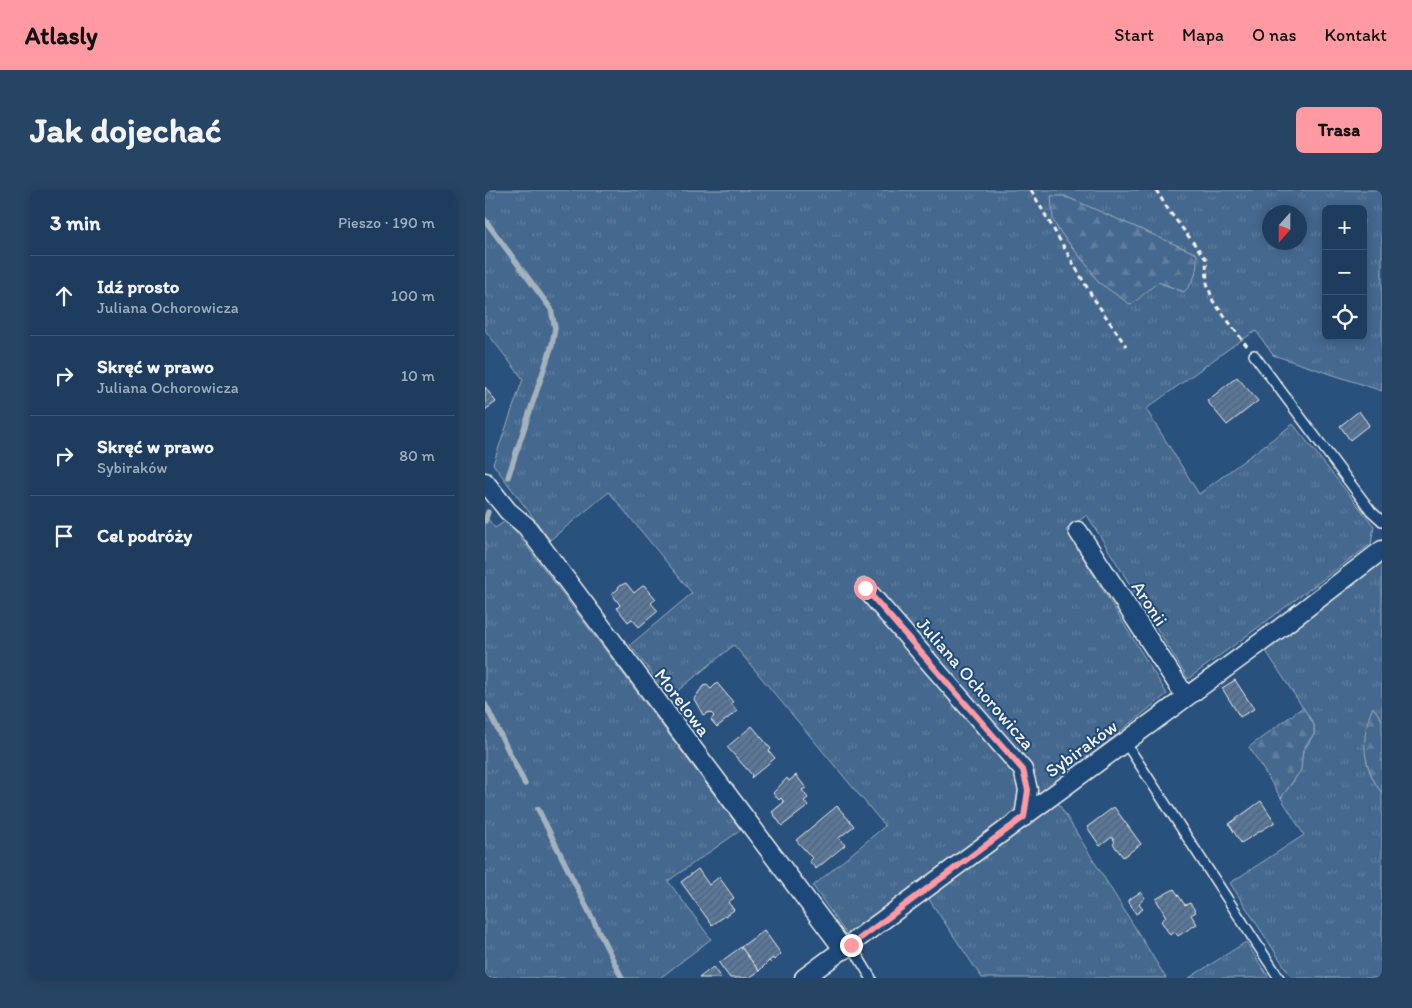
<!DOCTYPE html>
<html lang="pl">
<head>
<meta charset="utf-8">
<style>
	body { margin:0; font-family:Itim,sans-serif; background:#264464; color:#f1f3f6 }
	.controls { position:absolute; right:15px; top:15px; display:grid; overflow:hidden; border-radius:8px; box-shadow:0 2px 12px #0003 }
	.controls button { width:45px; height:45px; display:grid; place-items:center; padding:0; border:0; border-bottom:1px solid #3c5673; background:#1e3d5e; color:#f1f3f6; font:25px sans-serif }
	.compass { position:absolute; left:777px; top:15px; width:45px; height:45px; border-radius:50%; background:#1e3d5e; box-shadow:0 2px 12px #0003; rotate:201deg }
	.stop { position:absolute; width:15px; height:15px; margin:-11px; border:4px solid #ff9aa2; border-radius:50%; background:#fff }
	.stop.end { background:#ff9aa2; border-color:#fff; box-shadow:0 1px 5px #0008 }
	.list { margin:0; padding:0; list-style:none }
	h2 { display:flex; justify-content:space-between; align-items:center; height:65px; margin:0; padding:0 20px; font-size:21px }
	h2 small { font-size:16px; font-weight:400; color:#a1aebc }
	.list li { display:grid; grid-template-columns:32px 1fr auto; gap:15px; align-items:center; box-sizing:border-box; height:80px; padding:0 20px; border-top:1px solid #3c5673 }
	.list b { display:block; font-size:19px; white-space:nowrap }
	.list p { margin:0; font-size:16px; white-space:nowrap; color:#a1aebc }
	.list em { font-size:16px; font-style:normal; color:#a1aebc }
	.icon { flex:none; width:28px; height:28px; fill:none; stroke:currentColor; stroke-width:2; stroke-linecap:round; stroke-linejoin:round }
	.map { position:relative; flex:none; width:897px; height:788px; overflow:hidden; border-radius:8px }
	header { display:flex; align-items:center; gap:30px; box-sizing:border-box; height:70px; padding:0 25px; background:#ff9aa2; color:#111 }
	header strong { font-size:24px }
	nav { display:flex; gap:28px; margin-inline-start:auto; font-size:18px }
	.intro { display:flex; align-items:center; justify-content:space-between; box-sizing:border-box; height:120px; padding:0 30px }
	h1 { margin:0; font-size:35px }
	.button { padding:12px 22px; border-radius:8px; background:#ff9aa2; color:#111; font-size:18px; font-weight:700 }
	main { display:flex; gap:30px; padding:0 30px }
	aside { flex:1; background:#1e3d5e; border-radius:8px; box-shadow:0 2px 12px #0003 }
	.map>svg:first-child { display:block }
	.grass { fill:url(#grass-tufts); stroke:#9cacbb; fill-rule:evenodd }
	.forest { fill:url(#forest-firs); stroke:#9cacbb }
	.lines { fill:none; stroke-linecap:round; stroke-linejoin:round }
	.stream { stroke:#a4b2be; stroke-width:5.5 }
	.building { fill:url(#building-hatch); stroke:#f4f1e8 }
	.lane-casing { stroke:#f4f1e8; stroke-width:12 }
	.street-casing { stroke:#f4f1e8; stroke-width:21 }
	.path { stroke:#f4f1e8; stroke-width:3; stroke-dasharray:5 4; stroke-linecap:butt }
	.lane { stroke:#1f4a7a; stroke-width:9 }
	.street { stroke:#1f4a7a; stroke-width:18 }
	.route { stroke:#ff9aa2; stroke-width:6 }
	.labels { text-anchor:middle; stroke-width:4; stroke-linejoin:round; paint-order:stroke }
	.street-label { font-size:19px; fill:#f4f1e8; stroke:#1f4a7a }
</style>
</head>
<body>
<header>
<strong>Atlasly</strong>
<nav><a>Start</a><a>Mapa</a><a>O nas</a><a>Kontakt</a></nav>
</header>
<div class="intro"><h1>Jak dojechać</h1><a class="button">Trasa</a></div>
<main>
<aside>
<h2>3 min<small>Pieszo · 190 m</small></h2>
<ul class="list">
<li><svg class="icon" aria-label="ahead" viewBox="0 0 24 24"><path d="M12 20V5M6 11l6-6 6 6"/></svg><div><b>Idź prosto</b><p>Juliana Ochorowicza</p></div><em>100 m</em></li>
<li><svg class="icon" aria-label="right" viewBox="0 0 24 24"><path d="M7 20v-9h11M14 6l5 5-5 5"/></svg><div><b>Skręć w prawo</b><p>Juliana Ochorowicza</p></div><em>10 m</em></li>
<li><svg class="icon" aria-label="right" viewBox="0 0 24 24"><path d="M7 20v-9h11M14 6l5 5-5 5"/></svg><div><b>Skręć w prawo</b><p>Sybiraków</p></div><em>80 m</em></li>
<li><svg class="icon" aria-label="arrive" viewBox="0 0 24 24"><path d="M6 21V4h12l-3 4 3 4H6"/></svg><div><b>Cel podróży</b></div></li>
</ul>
</aside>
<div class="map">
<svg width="897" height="788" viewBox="0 0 897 788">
	<defs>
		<pattern id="grass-tufts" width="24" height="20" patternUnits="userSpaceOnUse" patternTransform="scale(1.25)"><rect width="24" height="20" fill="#45688e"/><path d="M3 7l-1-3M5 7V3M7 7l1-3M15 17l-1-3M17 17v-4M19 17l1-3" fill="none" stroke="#607e9e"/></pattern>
		<pattern id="forest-firs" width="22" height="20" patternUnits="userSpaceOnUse" patternTransform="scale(1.25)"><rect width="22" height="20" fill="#45688e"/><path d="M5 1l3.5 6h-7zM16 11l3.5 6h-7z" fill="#607e9e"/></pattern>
		<pattern id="building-hatch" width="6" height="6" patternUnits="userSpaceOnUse" patternTransform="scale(1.25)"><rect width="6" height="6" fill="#5b7899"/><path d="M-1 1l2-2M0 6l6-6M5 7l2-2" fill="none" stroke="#536274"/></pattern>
	</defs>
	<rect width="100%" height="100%" fill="#28517e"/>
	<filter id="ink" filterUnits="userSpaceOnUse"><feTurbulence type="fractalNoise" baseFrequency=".02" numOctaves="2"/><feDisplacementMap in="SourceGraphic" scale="10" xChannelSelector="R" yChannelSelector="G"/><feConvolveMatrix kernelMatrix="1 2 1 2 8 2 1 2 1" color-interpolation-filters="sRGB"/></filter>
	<g filter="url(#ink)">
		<g class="grass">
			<path d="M0,0H897V201L788,165L771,141L749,155L661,219L714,304L808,234L889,336L886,354L703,489L602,325L581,340L682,504L546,613L550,581L383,390L533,583L537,598L532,627L362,745L328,696L400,636L249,455L185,507L145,455L207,403L124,302L65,350L8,274L38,189L0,140ZM579,6L711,64L699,102L673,92H613L605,79L574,41ZM841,19H878V146H841ZM784,22H814V52H784Z"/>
			<path d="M0,325L10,338L22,330L256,640L183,691L226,749L175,788H0Z"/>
			<path d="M897,368V530L888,518C879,551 875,574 897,603V788H807L745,693L819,645L796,608C805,594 819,583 816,565L829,544V535L781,461Z"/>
			<path d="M572,611L681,788H497L441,705Z"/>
			<path d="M761,752L784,788H704Z"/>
		</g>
		<g class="forest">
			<path d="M566,6H579L598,14L712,64C712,81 711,90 699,102L673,92L646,115L613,92L605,79L574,41L568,30Z"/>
			<path d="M818,517L829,535V544L818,559L816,580L796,608L764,557Z"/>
			<path d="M888,517L897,530V603C877,577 875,546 888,517Z"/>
		</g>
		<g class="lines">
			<g class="stream">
				<path d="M0,30L66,119L70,138L67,155L23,287"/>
				<path d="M0,331L3,322"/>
				<path d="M0,514L40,594"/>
				<path d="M53,619L137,788"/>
			</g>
		</g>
		<g class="building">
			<path d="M752,187L773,211L742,235L722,211Z"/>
			<path d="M0,197L11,212L0,220Z"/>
			<path d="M874,221L884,235L865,250L855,236Z"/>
			<path d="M141,393L149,403L159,395L171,409L166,413L173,421L154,437L147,429L143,432L132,418L135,415L127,404L133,399L134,396Z"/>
			<path d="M750,490L769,519L755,527L737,498Z"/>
			<path d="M232,493L248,512L246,513L252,521L232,537L226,530L229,526L225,522L218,525L209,509L218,496L222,495L226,499Z"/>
			<path d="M267,536L286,559L284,561L290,568L266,588L267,585L242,557Z"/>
			<path d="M311,585L321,598L317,600L323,608L319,611L323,616L297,636L287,622L299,612L296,608L294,610L288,603L302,588L304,591Z"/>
			<path d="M776,611L790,632L756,653L744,634Z"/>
			<path d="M352,616L369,636L354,648L360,655L331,679L324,671L327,668L311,650Z"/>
			<path d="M629,617L656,654L638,667L628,654L630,652L627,647L615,656L602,637Z"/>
			<path d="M213,679L224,695L234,687L249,708L243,712L249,720L227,735L196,692Z"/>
			<path d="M689,699L700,715L705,713L711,722L706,725L712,734L693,746L690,742L685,745L676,731L681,727L671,709Z"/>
			<path d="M656,702L660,708L654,713L658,719L651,724L643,710Z"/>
			<path d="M279,740L296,764L289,770L288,768L284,771L286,773L284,771L274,781L256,757Z"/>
			<path d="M256,757L274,781L264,788H245L234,773Z"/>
			<path d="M228,777L236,788H214Z"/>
		</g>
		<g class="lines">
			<g class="lane-casing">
				<g id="lane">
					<path d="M769,165L886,321L897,331"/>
					<path d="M640,552L794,788"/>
					<path d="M366,755L386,788"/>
				</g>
			</g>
			<g class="street-casing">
				<g id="street">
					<path d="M0,292L23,321L41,336L359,760"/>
					<path d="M593,341L701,507"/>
					<path d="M380,398L538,580L543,600L539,627"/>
					<path d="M319,788L794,439L897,360"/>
				</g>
			</g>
			<g class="path">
				<path d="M546,0L607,106L641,156"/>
				<path d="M671,0L684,21L721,69L722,93L728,111L762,156"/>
			</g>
			<use href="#lane" class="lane"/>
			<use href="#street" class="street"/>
		</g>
	</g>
	<g class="lines" filter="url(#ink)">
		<path class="route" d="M366,755L539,627L543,600L538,580L380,398"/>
	</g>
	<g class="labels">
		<g class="street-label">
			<text transform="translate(665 413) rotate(57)" y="7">Aronii</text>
			<text transform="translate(491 493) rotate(49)" y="7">Juliana Ochorowicza</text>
			<text transform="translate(198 512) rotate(53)" y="7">Morelowa</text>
			<text transform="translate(596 558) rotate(-36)" y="7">Sybiraków</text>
		</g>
	</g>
</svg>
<div class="controls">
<button>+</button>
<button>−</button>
<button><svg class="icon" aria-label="locate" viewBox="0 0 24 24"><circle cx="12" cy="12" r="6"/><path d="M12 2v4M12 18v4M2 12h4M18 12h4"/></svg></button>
</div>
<svg class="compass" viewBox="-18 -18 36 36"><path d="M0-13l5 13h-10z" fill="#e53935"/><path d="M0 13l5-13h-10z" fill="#a1aebc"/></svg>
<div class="stop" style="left:380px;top:398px"></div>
<div class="stop end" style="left:366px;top:755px"></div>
</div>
</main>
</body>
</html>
